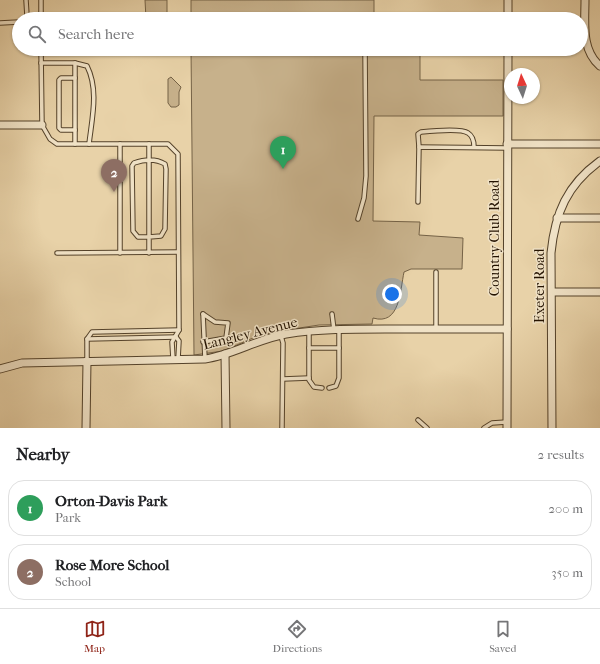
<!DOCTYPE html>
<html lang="en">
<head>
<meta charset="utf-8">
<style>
	body { margin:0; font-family:"IM FELL French Canon",serif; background:#f2f2f2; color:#202124 }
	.compass { position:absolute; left:504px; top:68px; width:36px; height:36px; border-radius:50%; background:#fff; box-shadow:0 1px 3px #0004; rotate:356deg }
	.you { position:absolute; left:392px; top:294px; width:14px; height:14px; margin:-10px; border:3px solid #fff; border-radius:50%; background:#1a73e8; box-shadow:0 0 0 6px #1a73e833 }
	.badge { display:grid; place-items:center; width:26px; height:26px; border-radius:50%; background:#8f2418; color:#fff; font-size:13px; font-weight:700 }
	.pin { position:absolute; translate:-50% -33px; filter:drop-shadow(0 1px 2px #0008) }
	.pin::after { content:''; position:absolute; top:21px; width:14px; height:12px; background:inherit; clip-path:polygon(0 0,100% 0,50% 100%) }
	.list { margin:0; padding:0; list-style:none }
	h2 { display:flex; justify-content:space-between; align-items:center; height:52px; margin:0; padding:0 16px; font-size:17px }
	h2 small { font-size:13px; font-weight:400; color:#757577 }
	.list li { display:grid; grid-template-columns:26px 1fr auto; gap:12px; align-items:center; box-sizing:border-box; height:56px; margin:0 8px 8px; padding:0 8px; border:1px solid #e0e0e0; border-radius:16px }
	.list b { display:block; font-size:15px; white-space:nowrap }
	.list p { margin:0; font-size:13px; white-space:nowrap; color:#757577 }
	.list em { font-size:13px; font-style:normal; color:#757577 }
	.icon { flex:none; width:22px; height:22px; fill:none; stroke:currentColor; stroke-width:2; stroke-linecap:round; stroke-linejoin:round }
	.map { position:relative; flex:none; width:600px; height:428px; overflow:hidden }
	.search { position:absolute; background:#fff; box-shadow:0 1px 3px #0004; left:12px; right:12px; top:12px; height:44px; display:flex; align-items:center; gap:10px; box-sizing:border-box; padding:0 14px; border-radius:22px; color:#757577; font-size:15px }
	.sheet { height:180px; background:#fff }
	nav { display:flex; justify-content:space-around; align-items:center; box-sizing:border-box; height:56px; border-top:1px solid #e0e0e0; background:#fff; font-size:11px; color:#757577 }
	nav a { display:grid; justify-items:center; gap:2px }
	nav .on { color:#8f2418 }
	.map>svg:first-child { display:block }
	.green { fill:#c7b18b; stroke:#756246 }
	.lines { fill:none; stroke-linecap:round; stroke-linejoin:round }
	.service-casing { stroke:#54422a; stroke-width:5.5 }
	.minor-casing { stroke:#54422a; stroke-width:9 }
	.service { stroke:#f0e2c6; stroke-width:3.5 }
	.minor { stroke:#f0e2c6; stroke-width:7 }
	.labels { text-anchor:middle; stroke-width:3; stroke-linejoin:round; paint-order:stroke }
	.street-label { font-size:14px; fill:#231200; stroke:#f0e2c6 }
</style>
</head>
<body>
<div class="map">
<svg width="600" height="428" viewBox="0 0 600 428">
	<rect width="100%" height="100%" fill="#e8d2a8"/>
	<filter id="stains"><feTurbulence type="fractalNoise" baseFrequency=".005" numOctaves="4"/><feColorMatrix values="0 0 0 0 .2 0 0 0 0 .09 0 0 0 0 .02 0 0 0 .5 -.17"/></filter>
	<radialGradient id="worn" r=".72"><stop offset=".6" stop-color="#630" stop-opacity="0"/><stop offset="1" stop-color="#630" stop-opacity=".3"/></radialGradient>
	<g class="green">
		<path d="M145,0H167V19H146Z"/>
		<rect x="191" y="0" width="183" height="19"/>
		<path d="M60,49H83L82,53H60Z"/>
		<path d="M191,49H420V80H503V116H374L373,221L420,222L419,235L463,238L462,269H411L404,272C400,291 400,326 373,318L372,324L319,325L273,332L253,338L223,351L194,355Z"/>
		<path d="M171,77L181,87L179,92V105L176,107H171L168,103V79Z"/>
	</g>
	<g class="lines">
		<g class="service-casing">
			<g id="service">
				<path d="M41,0V19"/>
				<path d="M25,19L27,16L26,0"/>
				<path d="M375,19L377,15"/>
				<path d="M0,23L19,22"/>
				<path d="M41,49L42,125L50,139L57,144H168L178,154L179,330L172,342L173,359"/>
				<path d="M41,63H75L87,66C99,90 92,118 89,144"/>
				<path d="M75,63V144"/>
				<path d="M75,78H61L59,80V128L61,130H75"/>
				<path d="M149,144V237L161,236L165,229L166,169L165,164C155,158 145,159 134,163L132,166L133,231L138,237H149V253"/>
				<path d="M419,147L418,134L421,132C431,131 461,128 468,133C473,136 474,142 474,147"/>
				<path d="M418,202L419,147L507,148"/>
				<path d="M358,219L364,198L366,176L365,49"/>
				<path d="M57,253L178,252"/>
				<path d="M120,253V144"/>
				<path d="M436,272V329"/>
				<path d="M203,314L215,322L228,323L226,338L203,342"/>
				<path d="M203,314L205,359"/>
				<path d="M332,314L334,330"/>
				<path d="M309,331V380L314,387L322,388"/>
				<path d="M281,336L283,343L282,428"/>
				<path d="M176,337L179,341L178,359"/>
				<path d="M87,339L176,337"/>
				<path d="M309,348H339"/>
				<path d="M87,361V339L92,332L179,330"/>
				<path d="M283,379L309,378"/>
				<path d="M329,388L336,386L339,378V330"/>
				<path d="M418,420L427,428"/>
				<path d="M484,428L492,423L507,422"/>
			</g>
		</g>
		<g class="minor-casing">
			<g id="minor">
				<path d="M585,0C585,23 581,50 600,66"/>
				<path d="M508,19V0"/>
				<path d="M0,125H42"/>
				<path d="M507,144H600"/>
				<path d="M557,218H600"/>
				<path d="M552,292H600"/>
				<path d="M225,354L226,428"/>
				<path d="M0,369L22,363L205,359C233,355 257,339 286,334C319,329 352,329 385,329C426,329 466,329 507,329"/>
				<path d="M86,428L87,361"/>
				<path d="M507,428L508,49"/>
				<path d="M552,428L551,253C555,213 567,185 600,161"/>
			</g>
		</g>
		<use href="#service" class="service"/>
		<use href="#minor" class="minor"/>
	</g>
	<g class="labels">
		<g class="street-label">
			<text transform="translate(494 238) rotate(-90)" y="5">Country Club Road</text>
			<text transform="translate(539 286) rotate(-90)" y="5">Exeter Road</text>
			<text transform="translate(250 333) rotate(-14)" y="5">Langley Avenue</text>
		</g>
	</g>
	<rect width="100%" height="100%" filter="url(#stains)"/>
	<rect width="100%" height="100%" fill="url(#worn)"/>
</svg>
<svg class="compass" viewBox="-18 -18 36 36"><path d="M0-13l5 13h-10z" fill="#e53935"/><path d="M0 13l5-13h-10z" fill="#757577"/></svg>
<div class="you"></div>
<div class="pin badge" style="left:283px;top:169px;background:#2e9e5b">1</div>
<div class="pin badge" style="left:114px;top:192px;background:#8d6e63">2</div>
<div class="search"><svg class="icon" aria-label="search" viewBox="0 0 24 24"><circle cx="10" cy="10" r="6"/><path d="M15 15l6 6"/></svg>Search here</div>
</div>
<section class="sheet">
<h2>Nearby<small>2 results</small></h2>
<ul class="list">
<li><span class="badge" style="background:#2e9e5b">1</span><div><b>Orton-Davis Park</b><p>Park</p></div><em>200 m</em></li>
<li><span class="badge" style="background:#8d6e63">2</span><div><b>Rose More School</b><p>School</p></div><em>350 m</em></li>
</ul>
</section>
<nav>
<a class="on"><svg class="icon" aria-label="map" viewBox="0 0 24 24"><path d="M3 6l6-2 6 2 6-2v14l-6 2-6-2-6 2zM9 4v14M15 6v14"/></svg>Map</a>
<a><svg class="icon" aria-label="directions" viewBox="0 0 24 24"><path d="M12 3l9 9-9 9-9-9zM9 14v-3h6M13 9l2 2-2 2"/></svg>Directions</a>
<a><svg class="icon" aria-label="saved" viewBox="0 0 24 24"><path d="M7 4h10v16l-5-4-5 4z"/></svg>Saved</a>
</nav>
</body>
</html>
